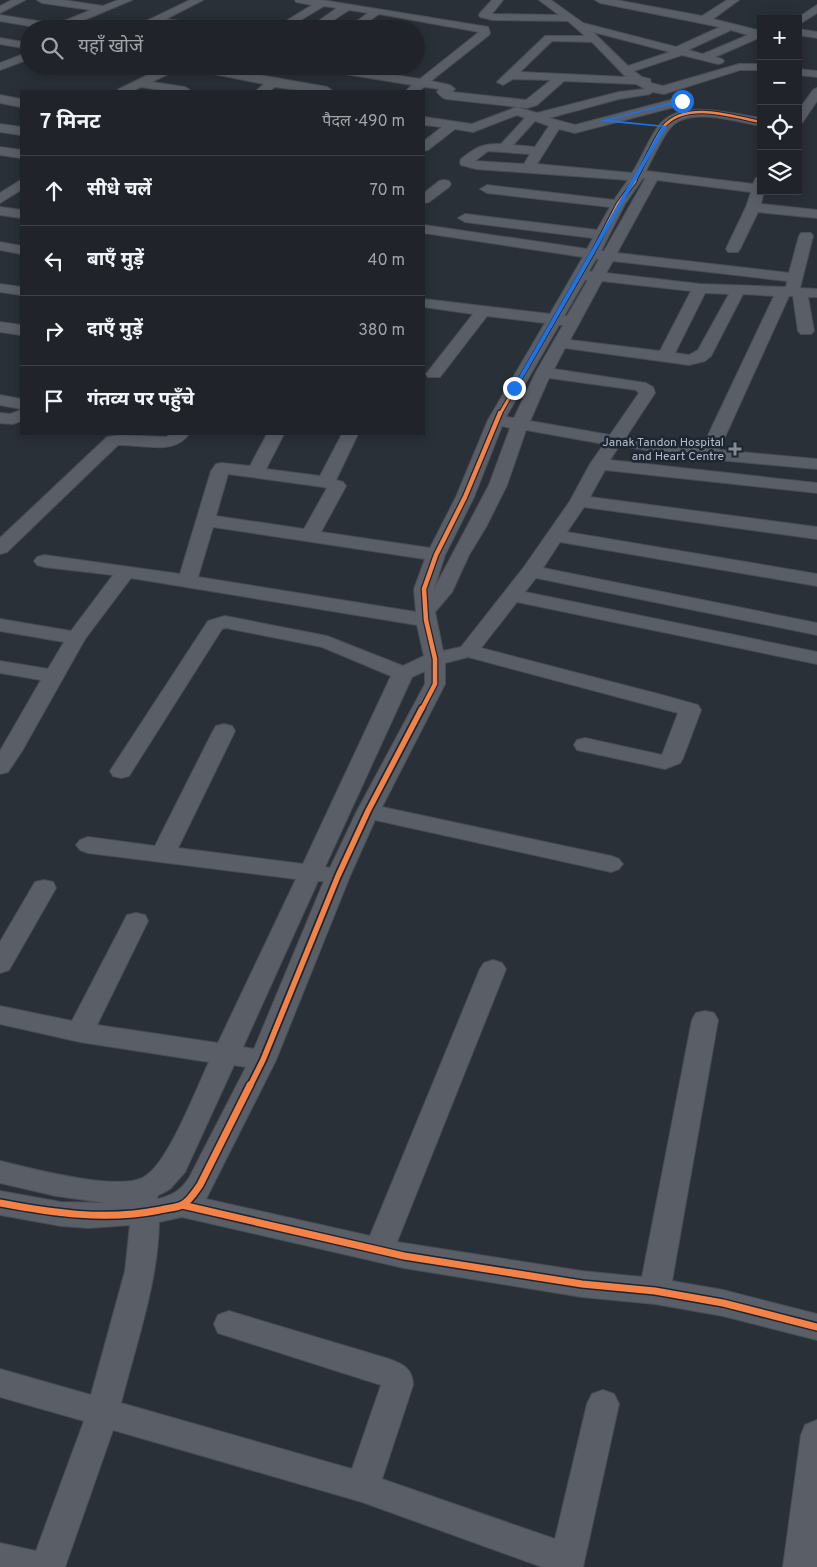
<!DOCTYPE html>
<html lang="hi">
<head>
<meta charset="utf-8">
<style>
	body { margin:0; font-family:Overpass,"Noto Sans Devanagari",sans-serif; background:#282c32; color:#f1f3f6 }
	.controls { position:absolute; right:15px; top:15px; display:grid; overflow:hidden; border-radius:0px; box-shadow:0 2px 12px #0003 }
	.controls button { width:45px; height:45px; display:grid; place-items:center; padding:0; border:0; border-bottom:1px solid #3d4147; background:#20242a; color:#f1f3f6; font:25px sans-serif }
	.stop { position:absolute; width:15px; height:15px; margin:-11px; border:4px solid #1a73e8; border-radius:50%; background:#fff }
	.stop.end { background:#1a73e8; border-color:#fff; box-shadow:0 1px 5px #0008 }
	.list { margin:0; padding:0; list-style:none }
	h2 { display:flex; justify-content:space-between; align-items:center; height:65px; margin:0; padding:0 20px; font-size:21px }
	h2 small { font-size:16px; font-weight:400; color:#a2a4a8 }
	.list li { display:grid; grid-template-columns:32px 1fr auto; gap:15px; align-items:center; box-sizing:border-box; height:70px; padding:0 20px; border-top:1px solid #3d4147 }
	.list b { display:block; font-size:19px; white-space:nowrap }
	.list em { font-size:16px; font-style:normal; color:#a2a4a8 }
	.icon { flex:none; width:28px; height:28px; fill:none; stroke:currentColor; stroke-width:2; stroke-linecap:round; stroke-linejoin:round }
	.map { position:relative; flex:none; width:817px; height:1567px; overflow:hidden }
	.search { position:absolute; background:#20242a; box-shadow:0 2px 12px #0003; left:20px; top:20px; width:405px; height:55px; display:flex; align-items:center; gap:12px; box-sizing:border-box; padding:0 18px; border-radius:28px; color:#a2a4a8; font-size:19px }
	.panel { position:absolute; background:#20242a; box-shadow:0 2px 12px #0003; left:20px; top:90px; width:405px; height:345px; border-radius:0px }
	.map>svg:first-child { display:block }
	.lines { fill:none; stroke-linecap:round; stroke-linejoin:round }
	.minor-casing { stroke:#484c53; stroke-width:2 }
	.minor { fill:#5a5e66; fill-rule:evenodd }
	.cycleway-far4-casing { stroke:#1d2633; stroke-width:4.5 }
	.cycleway-far3-casing { stroke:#1d2633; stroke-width:5 }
	.cycleway-far2-casing { stroke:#1d2633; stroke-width:7 }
	.cycleway-far1-casing { stroke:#1d2633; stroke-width:9 }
	.cycleway-casing { stroke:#1d2633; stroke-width:10 }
	.cycleway-far4 { stroke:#f48246; stroke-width:2.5 }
	.cycleway-far3 { stroke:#f48246; stroke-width:3 }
	.cycleway-far2 { stroke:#f48246; stroke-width:4.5 }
	.cycleway-far1 { stroke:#f48246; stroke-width:5.5 }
	.cycleway { stroke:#f48246; stroke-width:7 }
	.route { fill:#1a73e8 }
	.poi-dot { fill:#848b96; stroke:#1d2633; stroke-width:2 }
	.labels { text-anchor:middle; stroke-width:5; stroke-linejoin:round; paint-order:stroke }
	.far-poi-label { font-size:12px; fill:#b4bcc9; stroke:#1d2633; text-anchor:end }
</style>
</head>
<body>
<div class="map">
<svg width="817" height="1567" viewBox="0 0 817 1567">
	<rect width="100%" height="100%" fill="#2a3038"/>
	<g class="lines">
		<g class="minor-casing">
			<g id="minor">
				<path d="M12,0H25L0,13V6Z"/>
				<path d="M37,0H63L103,6L118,0H132L70,26L73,29H47L0,21V15L57,24L91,10L42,3Z"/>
				<path d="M190,0H203L166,19L211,26L216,29H190L156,23L144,29H130Z"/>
				<path d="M295,0H322L488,27L490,33L489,35L431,81L450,85L455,89L452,92L526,100L551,80L513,79L503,85L497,82L499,80L545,36H585L568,21L492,20L480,17L479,15L480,13L492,0H503L492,14L559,15L539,0H551L583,23L676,47L720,27L600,3L595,0H616L702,16L727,0H739L713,19L761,31V37L715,57L722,59L724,61L722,63L718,64L682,55L634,71L642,77L650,79L651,83L663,86L739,64H761V70H740L664,94L652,92L650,94L619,99L549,118L575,125L682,97L688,101L686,104L575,133L559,129L537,164L632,173C642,158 650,135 661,123C682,99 733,114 761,118V126C737,122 690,106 671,127C663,135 652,160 646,171L753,184L756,178L761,177V191H764L761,204L817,210V218L758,212L740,249L738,252H728L726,249L746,207L751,192L657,180L617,253L789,273L799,236L801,233H811L813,236L800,288L817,289V297H808L814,331L811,334H801L798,331L793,296H789L719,450L817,459V469L708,459L619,446L610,460L817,483V493L605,470L590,497L817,527V539L584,507L567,532L817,574V586L560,542L543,568L817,623V635L536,578L525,592L817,652V664L517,602L481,648L662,695L698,705L701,710L683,758L680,763L665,769L577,750L574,745L577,740L585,738L662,755L678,713L468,657L445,663V684L382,807L611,856L619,859L623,864L619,869L611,872L375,820L350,876L276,1060L206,1199L370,1236L480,969L484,963L493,960L502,963L506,969L397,1242L582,1271L642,1277L692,1020L696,1013L705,1011L714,1013L718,1020L672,1281L723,1290L817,1314V1340L723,1316L655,1304L582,1297L404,1268L182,1217L159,1222C158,1283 136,1344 121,1403L352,1469L381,1385L218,1333L214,1324L218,1315L229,1311L389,1359C403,1364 413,1369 413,1385L382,1479L555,1539L587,1404L592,1394L603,1390L614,1394L619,1404L583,1567H542L362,1502L113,1430L65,1567H0V1543L36,1551L84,1421L0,1397V1369L91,1395L125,1271L130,1225L89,1228L61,1226L0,1215V1191L61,1202L107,1203L56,1196L0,1183V1161C29,1168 118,1192 144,1177C168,1164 196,1089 209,1062L80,1042L0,1024V1006L72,1021L124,921L127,915L136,913L145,915L148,921L97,1025L218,1043L296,879L88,853L80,850L76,845L80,840L88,837L155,846L213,731L216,726L224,724L232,726L235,731L178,848L303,864L391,676L322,647L226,628L222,629L129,776L121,778L113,776L110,771L208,621L225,616L327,636L403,666L424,656L417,625L131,578L85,639L22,751L8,772L0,774V751L41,680L0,673V661L48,669L64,642L0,631V619L71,631L113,575L44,567L37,565L34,561L37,557L44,555L180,574L211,471L216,464L222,463L250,466L267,434H284L266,469L320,476L342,434H358L336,480L343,482L346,486L321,532L430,548L456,497L488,420L545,323L487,316L440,377H428L426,374L473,314L424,307V299L550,314L583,257L424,233V225L587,249L593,238L465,222L458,218L465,214L597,230L610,207L487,193L480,189L487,185L614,200L628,180L476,169L461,165L460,162L461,159C475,148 482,143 501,144L525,118L517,115L473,132L455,129L428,150L424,151V141L442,127L424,125V117L472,124L517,107L537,113L619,92L645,89L636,84L564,81L537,105L527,108L446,99L442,97L437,92L439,89L424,87L419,91H406L412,85L314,69L309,66H337L420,79L479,32L379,14L358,29H346L368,13L349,10L320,29H307L337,8L324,6L286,29H273L312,5L296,2ZM731,30L748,35L703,54L688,50ZM593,32L670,52L628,66ZM552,41L592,42L626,77L520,72ZM535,121L549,126L535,147L513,145ZM488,151L530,154L524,164L475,161ZM643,178L645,179L604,251H601L625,204ZM596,259H599L592,272L589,271ZM613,261L787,281L786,287H782L700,284L606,273ZM585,280H588L567,316H564ZM602,281L691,291L660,351L570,340ZM705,293L729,294L698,350L689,355L675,353ZM743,294L774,296L702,448L626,437L655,393L653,387L646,383L554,369L565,348L689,365L705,361L711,356ZM559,325H563L536,372L514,418L506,417ZM549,378L636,390L639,393L610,435L530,421ZM502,426L510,428L489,485L434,589L445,555L474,497ZM526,430L604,444L590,464L570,501L524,567L461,647L443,651L435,612L452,592L469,555L486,527L507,485ZM228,474L323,487L327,488L304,529L216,516ZM213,527L425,559L414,589L416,612L198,577ZM425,671V684L357,811L330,868L325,867L412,677ZM318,881H324L254,1049L243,1047ZM234,1065L246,1067L189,1178C180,1191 173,1195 158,1199L157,1196L170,1189L185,1172Z"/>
				<path d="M817,5V13L798,25V19H796Z"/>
				<path d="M798,29L817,32V38L798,35Z"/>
				<path d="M0,38L29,43V49L0,44Z"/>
				<path d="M29,52V59L0,70V63Z"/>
				<path d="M149,66L172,67L174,70L172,72L152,82L185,87L191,91H167L141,87L132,91H117L119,89L158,70Z"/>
				<path d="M208,66L327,87L333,91H306L275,87L269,91H256L264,84L204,72L198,69L200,67Z"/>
				<path d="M798,69L817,71V77L798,75Z"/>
				<path d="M817,88V101L802,123L798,124V111L813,90Z"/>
				<path d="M0,95L21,99V107L0,103Z"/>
				<path d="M0,124L21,127V135L0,132Z"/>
				<path d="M0,147L21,150V158L0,155Z"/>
				<path d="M21,180V190L0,203V193Z"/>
				<path d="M444,180L449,181L451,184L449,187L429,202L424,203V193L439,181Z"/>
				<path d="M0,207L21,210V218L0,215Z"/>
				<path d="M0,242L21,246V254L0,250Z"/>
				<path d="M0,284L21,287V295L0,292Z"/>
				<path d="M0,322L21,325V335L0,332Z"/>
				<path d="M0,395L21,399V409L0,405Z"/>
				<path d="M21,410V421L13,424L0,423V413L10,414Z"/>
				<path d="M171,434H189C174,456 141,444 118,445L7,552L0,554V538L107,437L120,435L166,437Z"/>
				<path d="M44,880L53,882L56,888L9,970L0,973V942L35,882Z"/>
				<path d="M817,1420V1567H783L801,1435L805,1425Z"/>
			</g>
		</g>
		<use href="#minor" class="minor"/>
		<g class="cycleway-far4-casing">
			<path id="cycleway-far4" d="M634,182C641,170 658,131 666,124C690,101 733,117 761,122"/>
		</g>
		<g class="cycleway-far3-casing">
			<path id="cycleway-far3" d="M500,414L592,254L618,204L635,181"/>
		</g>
		<g class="cycleway-far2-casing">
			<path id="cycleway-far2" d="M422,709L435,684V659L426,620L424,589L436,555L465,497L500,413"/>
		</g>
		<g class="cycleway-far1-casing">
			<path id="cycleway-far1" d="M250,1086L263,1060L338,876L368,811L422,708"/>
		</g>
		<g class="cycleway-casing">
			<g id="cycleway">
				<path d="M0,1203C53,1213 106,1221 160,1210C167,1208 176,1208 182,1205C190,1201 195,1192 200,1185L250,1085"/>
				<path d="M182,1205L404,1256L582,1284L655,1291L723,1303L817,1327"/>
			</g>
		</g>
		<use href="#cycleway-far4" class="cycleway-far4"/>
		<use href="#cycleway-far3" class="cycleway-far3"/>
		<use href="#cycleway-far2" class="cycleway-far2"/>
		<use href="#cycleway-far1" class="cycleway-far1"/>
		<use href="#cycleway" class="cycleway"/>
	</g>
	<path class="route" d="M681,100L684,101L610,120L667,126L517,388L512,389L662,127L600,121Z"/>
	<path class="poi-dot" d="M732.5 441.5h5v5h5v5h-5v5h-5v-5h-5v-5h5z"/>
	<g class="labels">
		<g class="far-poi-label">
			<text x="724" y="446">Janak Tandon Hospital<tspan x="724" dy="14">and Heart Centre</tspan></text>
		</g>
	</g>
</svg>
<div class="controls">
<button>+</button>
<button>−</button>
<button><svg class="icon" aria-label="locate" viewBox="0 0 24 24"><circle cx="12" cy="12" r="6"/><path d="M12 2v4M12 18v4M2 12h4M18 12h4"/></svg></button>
<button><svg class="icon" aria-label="layers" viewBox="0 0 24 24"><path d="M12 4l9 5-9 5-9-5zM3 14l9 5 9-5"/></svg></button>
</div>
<div class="stop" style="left:682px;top:101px"></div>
<div class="stop end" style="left:514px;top:388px"></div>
<div class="search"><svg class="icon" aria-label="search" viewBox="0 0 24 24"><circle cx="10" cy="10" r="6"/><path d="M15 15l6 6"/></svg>यहाँ खोजें</div>
<section class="panel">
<h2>7 मिनट<small>पैदल · 490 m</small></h2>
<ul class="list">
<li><svg class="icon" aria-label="ahead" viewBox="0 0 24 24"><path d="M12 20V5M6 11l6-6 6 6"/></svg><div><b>सीधे चलें</b></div><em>70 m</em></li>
<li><svg class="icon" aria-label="left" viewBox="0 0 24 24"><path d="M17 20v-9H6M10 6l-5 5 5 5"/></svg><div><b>बाएँ मुड़ें</b></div><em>40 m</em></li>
<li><svg class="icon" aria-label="right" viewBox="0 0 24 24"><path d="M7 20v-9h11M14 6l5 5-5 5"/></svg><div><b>दाएँ मुड़ें</b></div><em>380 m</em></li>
<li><svg class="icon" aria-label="arrive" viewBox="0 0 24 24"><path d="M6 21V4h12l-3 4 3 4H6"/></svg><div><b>गंतव्य पर पहुँचे</b></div></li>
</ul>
</section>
</div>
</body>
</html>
